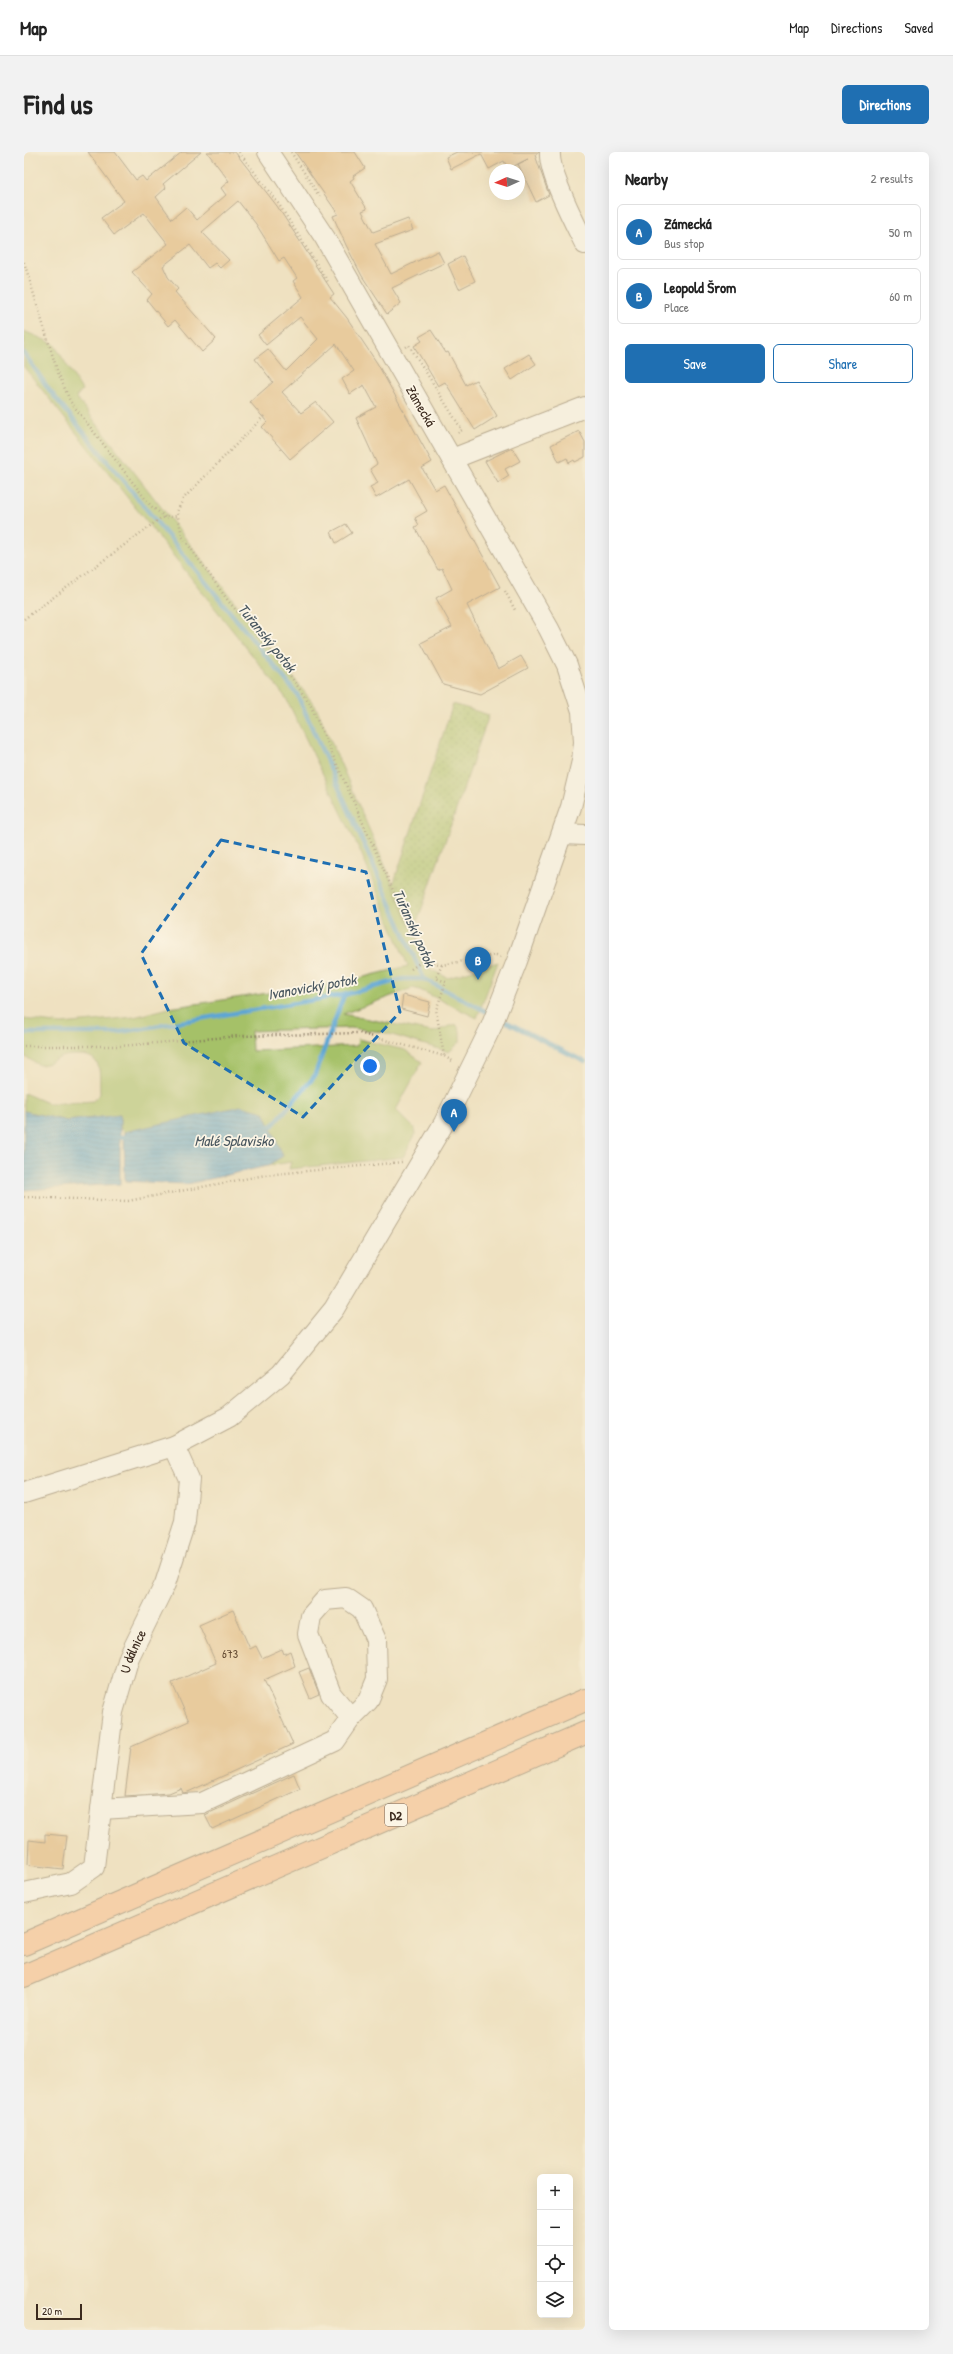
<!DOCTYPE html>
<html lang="en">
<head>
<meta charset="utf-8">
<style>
	body { margin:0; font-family:"Patrick Hand",sans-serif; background:#f2f2f2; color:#222 }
	.controls { position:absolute; right:12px; bottom:12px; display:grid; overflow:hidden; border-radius:6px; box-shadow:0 4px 16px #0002 }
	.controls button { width:36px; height:36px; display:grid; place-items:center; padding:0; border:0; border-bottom:1px solid #e0e0e0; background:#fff; color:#222; font:20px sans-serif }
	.compass { position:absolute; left:465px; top:12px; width:36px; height:36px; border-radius:50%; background:#fff; box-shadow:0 4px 16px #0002; rotate:267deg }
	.scale { position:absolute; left:12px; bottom:10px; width:46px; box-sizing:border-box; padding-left:4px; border:2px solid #3b2a1e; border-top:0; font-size:11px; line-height:14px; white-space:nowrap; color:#3b2a1e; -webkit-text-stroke:3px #fcf5e5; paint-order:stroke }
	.you { position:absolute; left:346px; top:914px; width:14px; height:14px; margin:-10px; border:3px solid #fff; border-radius:50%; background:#1a73e8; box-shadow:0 0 0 6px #1a73e833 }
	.badge { display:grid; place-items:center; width:26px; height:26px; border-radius:50%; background:#1f6fb2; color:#fff; font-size:13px; font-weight:700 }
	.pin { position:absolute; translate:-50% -33px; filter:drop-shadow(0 1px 2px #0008) }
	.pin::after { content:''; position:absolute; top:21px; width:14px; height:12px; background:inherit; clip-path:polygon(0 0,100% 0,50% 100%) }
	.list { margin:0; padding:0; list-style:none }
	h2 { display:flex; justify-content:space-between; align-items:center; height:52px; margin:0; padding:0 16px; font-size:17px }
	h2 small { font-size:13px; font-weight:400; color:#767676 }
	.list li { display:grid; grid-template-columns:26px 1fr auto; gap:12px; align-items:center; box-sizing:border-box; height:56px; margin:0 8px 8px; padding:0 8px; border:1px solid #e0e0e0; border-radius:6px }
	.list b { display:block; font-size:15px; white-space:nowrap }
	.list p { margin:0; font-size:13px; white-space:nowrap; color:#767676 }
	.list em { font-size:13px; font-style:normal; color:#767676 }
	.actions { display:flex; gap:8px; padding:12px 16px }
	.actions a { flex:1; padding:9px 0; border:1px solid #1f6fb2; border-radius:6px; text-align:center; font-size:14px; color:#1f6fb2 }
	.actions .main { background:#1f6fb2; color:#fff }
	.icon { flex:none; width:22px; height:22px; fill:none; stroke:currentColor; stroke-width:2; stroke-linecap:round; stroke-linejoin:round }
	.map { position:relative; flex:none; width:561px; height:2178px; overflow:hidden; border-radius:6px }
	header { display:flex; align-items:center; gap:24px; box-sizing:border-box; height:56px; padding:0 20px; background:#fff; border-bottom:1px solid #e0e0e0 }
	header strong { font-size:19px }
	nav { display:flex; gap:22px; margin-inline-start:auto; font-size:14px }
	.intro { display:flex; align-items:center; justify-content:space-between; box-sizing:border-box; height:96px; padding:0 24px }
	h1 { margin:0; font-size:28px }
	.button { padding:10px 18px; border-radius:6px; background:#1f6fb2; color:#fff; font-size:14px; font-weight:700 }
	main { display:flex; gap:24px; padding:0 24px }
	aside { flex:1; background:#fff; border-radius:6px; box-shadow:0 4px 16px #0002 }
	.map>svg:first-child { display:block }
	.grass { fill:#a5c168; stroke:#707643 }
	.park { fill:url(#park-dots); stroke:#707643 }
	.water { fill:url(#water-rules); stroke:#4c6879 }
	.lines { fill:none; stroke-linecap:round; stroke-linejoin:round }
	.stream { stroke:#5da6d4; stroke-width:4.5 }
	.building { fill:#e0af72 }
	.minor-casing { stroke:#7a6a57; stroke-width:22 }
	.highway-casing { stroke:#7a6a57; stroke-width:24 }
	.path { stroke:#7a6a57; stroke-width:2.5; stroke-dasharray:1 3; stroke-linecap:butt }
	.minor { stroke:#fff; stroke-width:20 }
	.highway { stroke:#fcba8d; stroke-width:22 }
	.marked { fill:none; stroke:#1f6fb2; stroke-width:3; stroke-dasharray:8 5; stroke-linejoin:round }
	.labels { text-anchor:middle; stroke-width:3.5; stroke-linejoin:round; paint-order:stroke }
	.number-label { font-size:12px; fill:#644b33 }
	.shield { fill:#fcf5e5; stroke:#75675a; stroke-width:1 }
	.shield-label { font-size:13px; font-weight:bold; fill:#3b2a1e }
	.street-label { font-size:14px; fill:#3b2a1e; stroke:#fcf5e5 }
	.water-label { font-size:15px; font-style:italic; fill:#47555e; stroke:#fcf5e5 }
</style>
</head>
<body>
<header>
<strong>Map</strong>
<nav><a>Map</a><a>Directions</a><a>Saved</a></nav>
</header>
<div class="intro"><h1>Find us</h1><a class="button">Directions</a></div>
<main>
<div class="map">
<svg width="561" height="2178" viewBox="0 0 561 2178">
	<defs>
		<pattern id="park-dots" width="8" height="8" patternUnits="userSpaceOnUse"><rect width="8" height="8" fill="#a5c168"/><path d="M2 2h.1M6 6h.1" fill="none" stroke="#889d55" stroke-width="1.8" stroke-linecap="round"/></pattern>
		<pattern id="water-rules" width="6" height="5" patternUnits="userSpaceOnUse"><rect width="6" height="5" fill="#5da6d4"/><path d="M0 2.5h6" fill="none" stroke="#4e87ab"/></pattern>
	</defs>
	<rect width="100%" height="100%" fill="#fcf5e5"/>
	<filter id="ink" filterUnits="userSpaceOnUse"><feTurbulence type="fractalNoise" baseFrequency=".025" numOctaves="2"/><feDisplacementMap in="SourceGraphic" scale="8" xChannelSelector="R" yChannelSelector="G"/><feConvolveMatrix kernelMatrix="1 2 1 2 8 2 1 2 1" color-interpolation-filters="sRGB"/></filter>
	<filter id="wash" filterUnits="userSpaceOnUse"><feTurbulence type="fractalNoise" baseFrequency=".012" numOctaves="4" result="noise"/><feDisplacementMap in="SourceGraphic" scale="16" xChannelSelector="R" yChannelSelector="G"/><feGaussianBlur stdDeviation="0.9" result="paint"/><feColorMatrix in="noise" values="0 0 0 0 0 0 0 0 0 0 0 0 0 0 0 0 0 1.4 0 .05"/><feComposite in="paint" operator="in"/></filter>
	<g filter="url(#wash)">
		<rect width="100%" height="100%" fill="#efe1c1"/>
		<path class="grass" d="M0,179L30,192L58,238L52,245L292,555L406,817L424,826L474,810L453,866L396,838L389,836L319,862L409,880L432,872L436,879V890L425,900L358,880L327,876L227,879L228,899L333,894L334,887L381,898L398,910L372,958L390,976L391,983L379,1005L265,1017L267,1010L243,1014L259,1004L240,960L100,980L96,976V963L43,969L0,959V941L23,951H42L69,949L76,942C75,921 80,903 54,903C49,903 43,903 38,905C30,908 24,913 15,913L0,904V867L38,872L110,865L145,856L324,829L384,814L337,701L262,546L0,215Z"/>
		<path class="park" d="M429,552L465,563L389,782L369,733Z"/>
		<g class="water">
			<path d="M217,954L240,960L259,1004L243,1014L163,1032L101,1029L100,980Z"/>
			<path d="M0,959L43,969L96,963V1032L0,1038Z"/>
		</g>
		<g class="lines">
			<g class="stream">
				<path d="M0,201L26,239L273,542L400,827"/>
				<path d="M475,866L561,910"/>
				<path d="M0,881H90L320,843L379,827H400L467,862"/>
				<path d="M240,975L248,974L290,925L320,843"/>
				<path d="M89,985H106"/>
			</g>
		</g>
		<g id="blocks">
			<g class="building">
				<path d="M64,0H91L112,28L118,24L122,29L158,0H177L139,32L142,36L132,45L148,67L162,55L173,68L202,43L197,36L205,29L183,0H211L253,54L310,142L306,145L323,166L353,211L408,310L398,316L411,338L420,333L476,435L443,453L474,517L497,504L504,516L456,542L419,532L397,491L428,475L412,446L428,437L418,416L414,418L391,375L395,373L391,366L403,359L385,327L352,346L346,335L354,331L346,317L353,312L332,266L352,255L340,233L326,242L318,227L330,219L312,192L258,240L277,261L292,250L309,270L266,307L238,275L243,270L226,250L249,230L231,207L244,197L262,219L294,187L276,165L242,193L234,183L279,145L269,129L273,126L260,106L255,109L232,72L214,49L178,80L205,108L196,116L191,111L184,116L166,93L139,114L144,125L154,137L151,140L192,187L178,200L151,168L144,174L123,148L128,142L108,120L144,92L120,61L90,83L77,66L100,49Z"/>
				<path d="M271,0H331L341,16L329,24L330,26L326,29L343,57L338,59L349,80L384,67L389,78L351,92L367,122L414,99L420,111L368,136L377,151L363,162L338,124L322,93L309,64L314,62Z"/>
				<path d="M433,0H515L511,3L525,43L512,50L494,12L504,7L484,17L480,9L465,17L457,2L427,17L422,5Z"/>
				<path d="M439,104L451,129L435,137L424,112Z"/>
				<path d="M407,178L422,201L424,200L442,233L452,228L473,264L451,278L421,230L414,234L390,194L398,189L395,185Z"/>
				<path d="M505,202L512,212L488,228L481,217Z"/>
				<path d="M555,279L561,290V305L551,310L550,308L545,311L543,306L535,310L527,293Z"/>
				<path d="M488,296L496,309L481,317L485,324L474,331L461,309Z"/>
				<path d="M322,372L328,381L312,391L307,380Z"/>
				<path d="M379,843L406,850L403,864L377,857Z"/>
				<path d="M209,1458L226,1497L232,1494L238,1506L258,1497L260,1502L266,1499L271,1514L240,1528L269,1592L164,1640L159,1641L157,1636L145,1641L101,1644L107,1595L165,1569L148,1531L192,1511L175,1473Z"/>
				<path d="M285,1516L295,1542L286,1546L275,1520Z"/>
				<path d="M270,1622L276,1637L188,1677L181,1663Z"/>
				<path d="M21,1682L43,1684L39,1717L4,1713L5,1688L21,1690Z"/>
			</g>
		</g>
	</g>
	<g filter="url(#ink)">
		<use href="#blocks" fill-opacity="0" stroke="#7a6a57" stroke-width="1"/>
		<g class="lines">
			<g class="minor-casing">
				<g id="minor">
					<path d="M526,0C524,20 551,72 561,92"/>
					<path d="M428,307L561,255"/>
					<path d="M538,682L561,683"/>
					<path d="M0,1341L150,1294L205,1265L257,1222L310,1157L420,971L467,875L493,809L547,655L558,609L560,590L558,559L543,513L525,477L301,86L244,0"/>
					<path d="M322,1446L338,1457L352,1488L353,1527L344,1549L327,1566L307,1542L284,1482L287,1464L301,1448Z"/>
					<path d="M77,1657L178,1651L311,1589L327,1566"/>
					<path id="s1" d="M0,1741L47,1731L70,1715L89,1560L105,1505L141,1432L161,1370L165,1327L150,1294"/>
				</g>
			</g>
			<g class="highway-casing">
				<g id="highway">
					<path d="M0,1792L561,1548"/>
					<path d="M0,1824L561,1581"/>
				</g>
			</g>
			<g class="path">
				<path d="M215,0L254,51L304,130"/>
				<path d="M267,0L297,47"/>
				<path d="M0,110L33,218L46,249L127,354L141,365"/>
				<path d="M382,195L385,193L438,278L433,281"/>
				<path d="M240,264L159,347L153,360L158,384L205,450L258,512L286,552L400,808L418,813L472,803L477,805"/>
				<path d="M481,439L491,458"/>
				<path d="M0,467L137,366L153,364"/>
				<path d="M418,813L412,826L422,830L412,858L420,904"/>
				<path d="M387,817L400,808"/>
				<path d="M0,894H96L216,884L335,881L420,904L430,910"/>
				<path d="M0,1045L104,1049L241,1023L378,1010"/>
			</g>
			<use href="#minor" class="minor"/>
			<use href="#highway" class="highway"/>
		</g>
	</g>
	<path d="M0 0H561V2178H0ZM197,688L342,720L376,860L279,965L160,891L117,802Z" fill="#efe1c1" fill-opacity=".55" fill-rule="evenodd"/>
	<path class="marked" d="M197,688L342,720L376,860L279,965L160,891L117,802Z"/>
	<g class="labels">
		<g class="number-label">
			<text x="206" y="1506">673</text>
		</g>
		<rect class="shield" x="361" y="1652" width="22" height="22" rx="3"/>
		<g class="shield-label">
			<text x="372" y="1668">D2</text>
		</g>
		<g class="street-label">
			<text transform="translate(397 254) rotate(60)" y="5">Zámecká</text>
			<text dy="5" stroke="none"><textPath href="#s1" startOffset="296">U dálnice</textPath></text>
		</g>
		<g class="water-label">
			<text transform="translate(243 486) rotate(51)" y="5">Tuřanský potok</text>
			<text transform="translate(390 776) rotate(66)" y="5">Tuřanský potok</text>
			<text transform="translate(288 835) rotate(-10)" y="5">Ivanovický potok</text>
			<text x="210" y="994">Malé Splavisko</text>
		</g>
	</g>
</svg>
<div class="controls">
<button>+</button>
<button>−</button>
<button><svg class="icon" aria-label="locate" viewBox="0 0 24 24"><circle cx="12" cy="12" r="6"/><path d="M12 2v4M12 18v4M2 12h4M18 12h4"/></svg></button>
<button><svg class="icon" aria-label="layers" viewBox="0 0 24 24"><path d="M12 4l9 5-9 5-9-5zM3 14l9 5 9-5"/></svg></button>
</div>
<svg class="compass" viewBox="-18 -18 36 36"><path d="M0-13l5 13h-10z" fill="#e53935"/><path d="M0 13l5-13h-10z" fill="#767676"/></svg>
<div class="scale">20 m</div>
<div class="you"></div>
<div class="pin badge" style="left:430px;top:980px">A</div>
<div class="pin badge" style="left:454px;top:828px">B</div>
</div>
<aside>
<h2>Nearby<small>2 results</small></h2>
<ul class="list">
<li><span class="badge">A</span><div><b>Zámecká</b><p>Bus stop</p></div><em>50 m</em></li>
<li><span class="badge">B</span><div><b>Leopold Šrom</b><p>Place</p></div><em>60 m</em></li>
</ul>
<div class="actions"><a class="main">Save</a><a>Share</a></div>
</aside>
</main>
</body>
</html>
